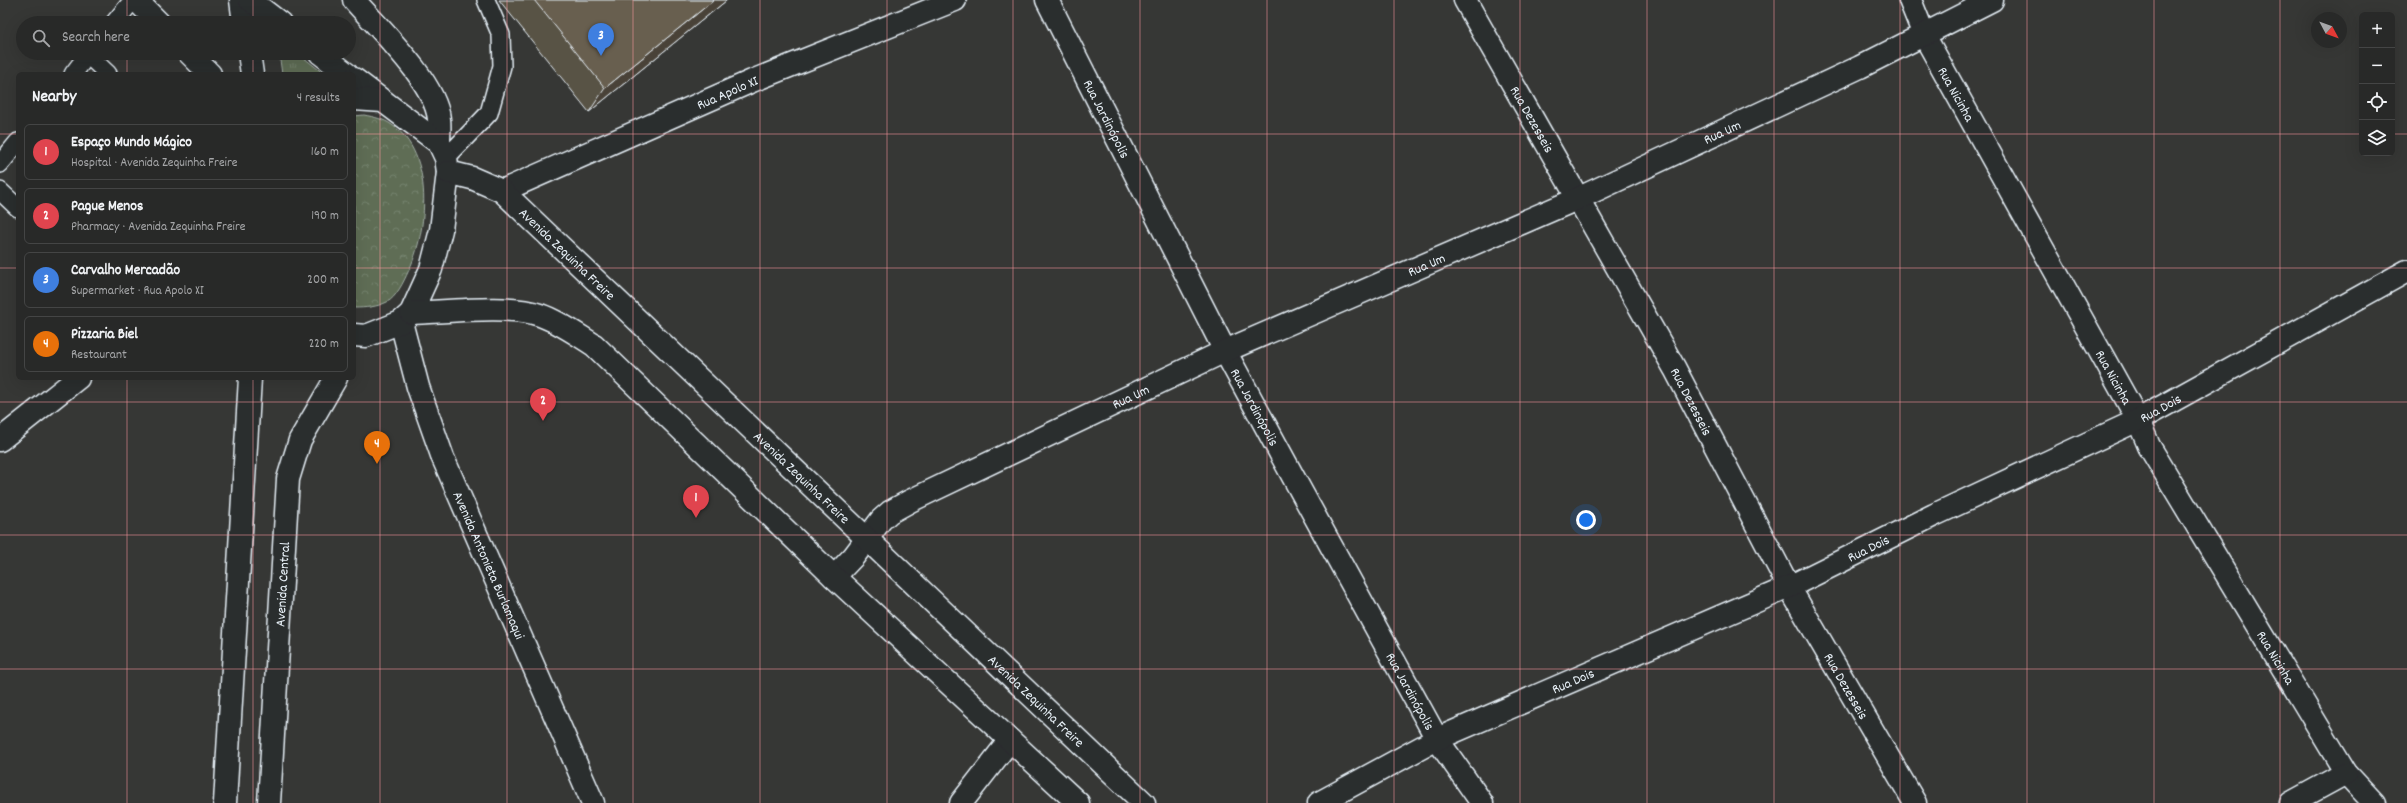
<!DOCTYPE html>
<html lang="en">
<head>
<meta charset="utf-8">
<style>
	body { margin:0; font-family:Dekko,sans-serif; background:#303130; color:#f1f3f6 }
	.controls { position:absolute; right:12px; top:12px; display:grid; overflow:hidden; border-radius:6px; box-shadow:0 4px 16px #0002 }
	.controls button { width:36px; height:36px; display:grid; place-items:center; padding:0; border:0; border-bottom:1px solid #444545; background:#282928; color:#f1f3f6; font:20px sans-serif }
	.compass { position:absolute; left:2311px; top:12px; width:36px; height:36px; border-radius:50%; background:#282928; box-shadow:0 4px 16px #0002; rotate:131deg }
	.you { position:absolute; left:1586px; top:520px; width:14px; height:14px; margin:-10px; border:3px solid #fff; border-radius:50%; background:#1a73e8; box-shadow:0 0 0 6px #1a73e833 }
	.badge { display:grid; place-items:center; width:26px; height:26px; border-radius:50%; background:#8c9099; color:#fff; font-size:13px; font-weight:700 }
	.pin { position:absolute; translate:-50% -33px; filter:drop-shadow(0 1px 2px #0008) }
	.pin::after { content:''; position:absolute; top:21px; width:14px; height:12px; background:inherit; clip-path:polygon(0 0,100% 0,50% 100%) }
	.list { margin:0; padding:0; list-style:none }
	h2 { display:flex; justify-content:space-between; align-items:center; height:52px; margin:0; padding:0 16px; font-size:17px }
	h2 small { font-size:13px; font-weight:400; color:#a5a6a8 }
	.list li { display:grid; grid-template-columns:26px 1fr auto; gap:12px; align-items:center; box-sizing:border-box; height:56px; margin:0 8px 8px; padding:0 8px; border:1px solid #444545; border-radius:6px }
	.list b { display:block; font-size:15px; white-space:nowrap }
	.list p { margin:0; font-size:13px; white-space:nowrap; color:#a5a6a8 }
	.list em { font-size:13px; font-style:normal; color:#a5a6a8 }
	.icon { flex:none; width:22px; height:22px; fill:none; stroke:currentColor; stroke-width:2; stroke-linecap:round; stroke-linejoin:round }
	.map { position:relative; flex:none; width:2407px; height:803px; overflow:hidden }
	.search { position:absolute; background:#282928; box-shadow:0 4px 16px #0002; left:16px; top:16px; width:340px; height:44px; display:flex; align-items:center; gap:10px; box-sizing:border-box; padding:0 14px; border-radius:22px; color:#a5a6a8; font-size:15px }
	.panel { position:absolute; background:#282928; box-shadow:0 4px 16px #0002; left:16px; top:72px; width:340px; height:308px; border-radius:6px }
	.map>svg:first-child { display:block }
	.grass { fill:url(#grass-tufts); stroke:#a3afa6 }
	.park { fill:url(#park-crowns); stroke:#a3afa6 }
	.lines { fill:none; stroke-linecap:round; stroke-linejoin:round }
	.service-casing { stroke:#e8f1f8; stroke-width:20 }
	.minor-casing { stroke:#e8f1f8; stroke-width:25 }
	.tertiary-casing { stroke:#e8f1f8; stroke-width:25 }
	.secondary-casing { stroke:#e8f1f8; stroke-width:25 }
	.service { stroke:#2a2d2e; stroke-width:17 }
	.minor { stroke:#2a2d2e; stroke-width:22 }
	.tertiary { stroke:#2a2d2e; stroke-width:22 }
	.secondary { stroke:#2a2d2e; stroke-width:22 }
	.wall { fill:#595244; stroke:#e8f1f8 }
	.shaded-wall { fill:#494237; stroke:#e8f1f8 }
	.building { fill:#685f4f; stroke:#e8f1f8 }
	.grid { fill:none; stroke:#ff9aa2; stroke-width:1; stroke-opacity:0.55 }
	.labels { text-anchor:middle; stroke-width:4; stroke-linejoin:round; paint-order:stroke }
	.street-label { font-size:14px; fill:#e8f1f8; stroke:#2a2d2e }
</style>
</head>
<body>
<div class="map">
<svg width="2407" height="803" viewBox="0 0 2407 803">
	<defs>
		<pattern id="grass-tufts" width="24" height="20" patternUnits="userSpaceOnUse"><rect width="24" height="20" fill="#5e6d55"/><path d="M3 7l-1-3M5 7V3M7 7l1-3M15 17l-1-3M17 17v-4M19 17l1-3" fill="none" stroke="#75826e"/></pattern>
		<pattern id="park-crowns" width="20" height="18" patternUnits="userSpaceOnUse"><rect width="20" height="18" fill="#5e6d55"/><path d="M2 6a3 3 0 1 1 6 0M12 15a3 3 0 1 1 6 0" fill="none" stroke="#75826e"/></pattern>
	</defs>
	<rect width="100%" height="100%" fill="#363735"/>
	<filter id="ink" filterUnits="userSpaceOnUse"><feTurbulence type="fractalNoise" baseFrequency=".025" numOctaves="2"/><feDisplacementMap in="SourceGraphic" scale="8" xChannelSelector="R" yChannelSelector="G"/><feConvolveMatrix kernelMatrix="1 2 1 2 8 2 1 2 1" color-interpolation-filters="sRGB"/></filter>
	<g filter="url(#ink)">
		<path class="grass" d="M279,53H298L324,74H282Z"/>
		<path class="park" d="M364,115C374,117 384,119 392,125C435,154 428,232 408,272C404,281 396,298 387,302C377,307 365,308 354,308V116Z"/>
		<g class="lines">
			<g class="service-casing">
				<g id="service">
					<path d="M114,23L133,0"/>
					<path d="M88,55L108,74"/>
					<path d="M73,74L89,53"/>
					<path d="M446,158L489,113L502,66L501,35L486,0"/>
					<path d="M0,164L18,142"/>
					<path d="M0,191L18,208"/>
				</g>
			</g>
			<g class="minor-casing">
				<g id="minor">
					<path id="s1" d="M1047,0L1225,351L1296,482L1437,739L1482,803"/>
					<path id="s2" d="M1465,0L1675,369L1789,587L1915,803"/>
					<path id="s3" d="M1910,0L1924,35L2138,420L2149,446L2346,773L2374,803"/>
					<path id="s4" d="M502,191L752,81L955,0"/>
					<path d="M0,440L78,378"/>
					<path id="s5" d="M834,577L854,556L881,520L890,512L910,501L1225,351L1577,199L1860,67L1992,0"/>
					<path d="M961,803L1010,740"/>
					<path id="s6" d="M1319,803L1437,739L1789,587L1934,515L2138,420L2407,271"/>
					<path d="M2291,803L2346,773"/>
				</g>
			</g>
			<g class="tertiary-casing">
				<g id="tertiary">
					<path id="s7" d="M401,322L418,387L443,458L593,803"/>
				</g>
			</g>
			<g class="secondary-casing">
				<g id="secondary">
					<path d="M136,0L159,23"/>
					<path d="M241,0L244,23"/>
					<path d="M250,0L280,23"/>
					<path d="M354,0C379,29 435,81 439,119C440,126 439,135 439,143"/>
					<path d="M189,53L210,74"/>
					<path d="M249,53L252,74"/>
					<path d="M320,53L347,74"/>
					<path d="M354,79L383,101"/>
					<path d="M354,99L383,101L439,143L446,158L448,172L441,230L431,269L411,313L401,322L366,336L354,335"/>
					<path id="s8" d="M448,172L472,178L502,191L1144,803"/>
					<path d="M411,313C445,312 510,304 540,315C560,322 576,334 594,345L834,577L1078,803"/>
					<path d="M225,803L250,378"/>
					<path id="s9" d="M269,803L288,479L300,440L336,378"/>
				</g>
			</g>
			<use href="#service" class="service"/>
			<use href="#minor" class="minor"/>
			<use href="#tertiary" class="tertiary"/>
			<use href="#secondary" class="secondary"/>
		</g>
		<path class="wall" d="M499,0H727L589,112Z"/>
		<path class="shaded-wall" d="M714,0H727L589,112L605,88Z"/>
		<path class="building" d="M534,0H714L605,88Z"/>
	</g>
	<path class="grid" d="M127,0V23M253,0V23M380,0V803M507,0V803M633,0V803M760,0V803M887,0V803M1013,0V803M1140,0V803M1267,0V803M1394,0V803M1520,0V803M1647,0V803M1774,0V803M1900,0V803M2027,0V803M2154,0V803M2280,0V803M127,53V74M253,53V74M0,134H18M354,134H2362M2392,134H2407M0,268H18M354,268H2407M127,378V803M253,378V803M0,402H2407M0,535H2407M0,669H2407"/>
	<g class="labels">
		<g class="street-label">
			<text dy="5" stroke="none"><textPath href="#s4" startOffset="246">Rua Apolo XI</textPath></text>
			<text dy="5" stroke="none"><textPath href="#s3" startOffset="105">Rua Nicinha</textPath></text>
			<text dy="5" stroke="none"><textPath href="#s1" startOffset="133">Rua Jardinópolis</textPath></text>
			<text dy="5" stroke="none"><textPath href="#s2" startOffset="137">Rua Dezesseis</textPath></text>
			<text dy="5" stroke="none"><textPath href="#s5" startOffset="1001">Rua Um</textPath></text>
			<text dy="5" stroke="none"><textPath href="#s8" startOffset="148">Avenida Zequinha Freire</textPath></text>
			<text dy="5" stroke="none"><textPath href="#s5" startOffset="677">Rua Um</textPath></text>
			<text dy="5" stroke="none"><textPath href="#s3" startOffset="429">Rua Nicinha</textPath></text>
			<text dy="5" stroke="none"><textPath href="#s5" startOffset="353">Rua Um</textPath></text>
			<text dy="5" stroke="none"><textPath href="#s2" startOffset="461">Rua Dezesseis</textPath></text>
			<text dy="5" stroke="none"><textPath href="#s1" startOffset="457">Rua Jardinópolis</textPath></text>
			<text dy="5" stroke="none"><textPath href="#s6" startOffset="930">Rua Dois</textPath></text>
			<text dy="5" stroke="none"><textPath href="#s8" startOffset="472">Avenida Zequinha Freire</textPath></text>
			<text dy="5" stroke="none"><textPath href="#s6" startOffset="606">Rua Dois</textPath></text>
			<text dy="5" stroke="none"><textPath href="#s7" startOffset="259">Avenida Antonieta Burlamaqui</textPath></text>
			<text dy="5" stroke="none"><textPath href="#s9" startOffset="219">Avenida Central</textPath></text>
			<text dy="5" stroke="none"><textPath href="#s3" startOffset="753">Rua Nicinha</textPath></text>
			<text dy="5" stroke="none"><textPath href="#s6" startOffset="282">Rua Dois</textPath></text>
			<text dy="5" stroke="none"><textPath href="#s2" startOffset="785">Rua Dezesseis</textPath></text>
			<text dy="5" stroke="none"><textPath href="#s1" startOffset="781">Rua Jardinópolis</textPath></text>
			<text dy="5" stroke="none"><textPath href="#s8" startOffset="796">Avenida Zequinha Freire</textPath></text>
		</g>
	</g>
</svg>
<div class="controls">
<button>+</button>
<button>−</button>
<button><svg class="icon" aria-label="locate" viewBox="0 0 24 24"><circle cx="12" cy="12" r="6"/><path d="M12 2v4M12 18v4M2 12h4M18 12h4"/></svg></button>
<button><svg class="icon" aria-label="layers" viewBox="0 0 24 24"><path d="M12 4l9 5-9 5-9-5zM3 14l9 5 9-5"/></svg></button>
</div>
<svg class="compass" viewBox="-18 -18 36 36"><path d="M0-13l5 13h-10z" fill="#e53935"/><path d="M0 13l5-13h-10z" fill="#a5a6a8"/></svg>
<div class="you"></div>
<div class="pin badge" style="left:696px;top:518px;background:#e0444e">1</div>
<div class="pin badge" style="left:543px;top:421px;background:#e0444e">2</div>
<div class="pin badge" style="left:601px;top:56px;background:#3f7fe0">3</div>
<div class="pin badge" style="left:377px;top:464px;background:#e8710a">4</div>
<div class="search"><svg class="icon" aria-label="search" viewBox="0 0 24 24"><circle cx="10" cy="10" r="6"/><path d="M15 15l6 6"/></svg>Search here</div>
<section class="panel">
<h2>Nearby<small>4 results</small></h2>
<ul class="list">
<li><span class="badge" style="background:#e0444e">1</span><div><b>Espaço Mundo Mágico</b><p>Hospital · Avenida Zequinha Freire</p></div><em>160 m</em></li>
<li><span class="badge" style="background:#e0444e">2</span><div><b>Pague Menos</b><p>Pharmacy · Avenida Zequinha Freire</p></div><em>190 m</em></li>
<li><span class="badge" style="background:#3f7fe0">3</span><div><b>Carvalho Mercadão</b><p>Supermarket · Rua Apolo XI</p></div><em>200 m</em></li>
<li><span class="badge" style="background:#e8710a">4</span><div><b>Pizzaria Biel</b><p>Restaurant</p></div><em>220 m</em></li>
</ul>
</section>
</div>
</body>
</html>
